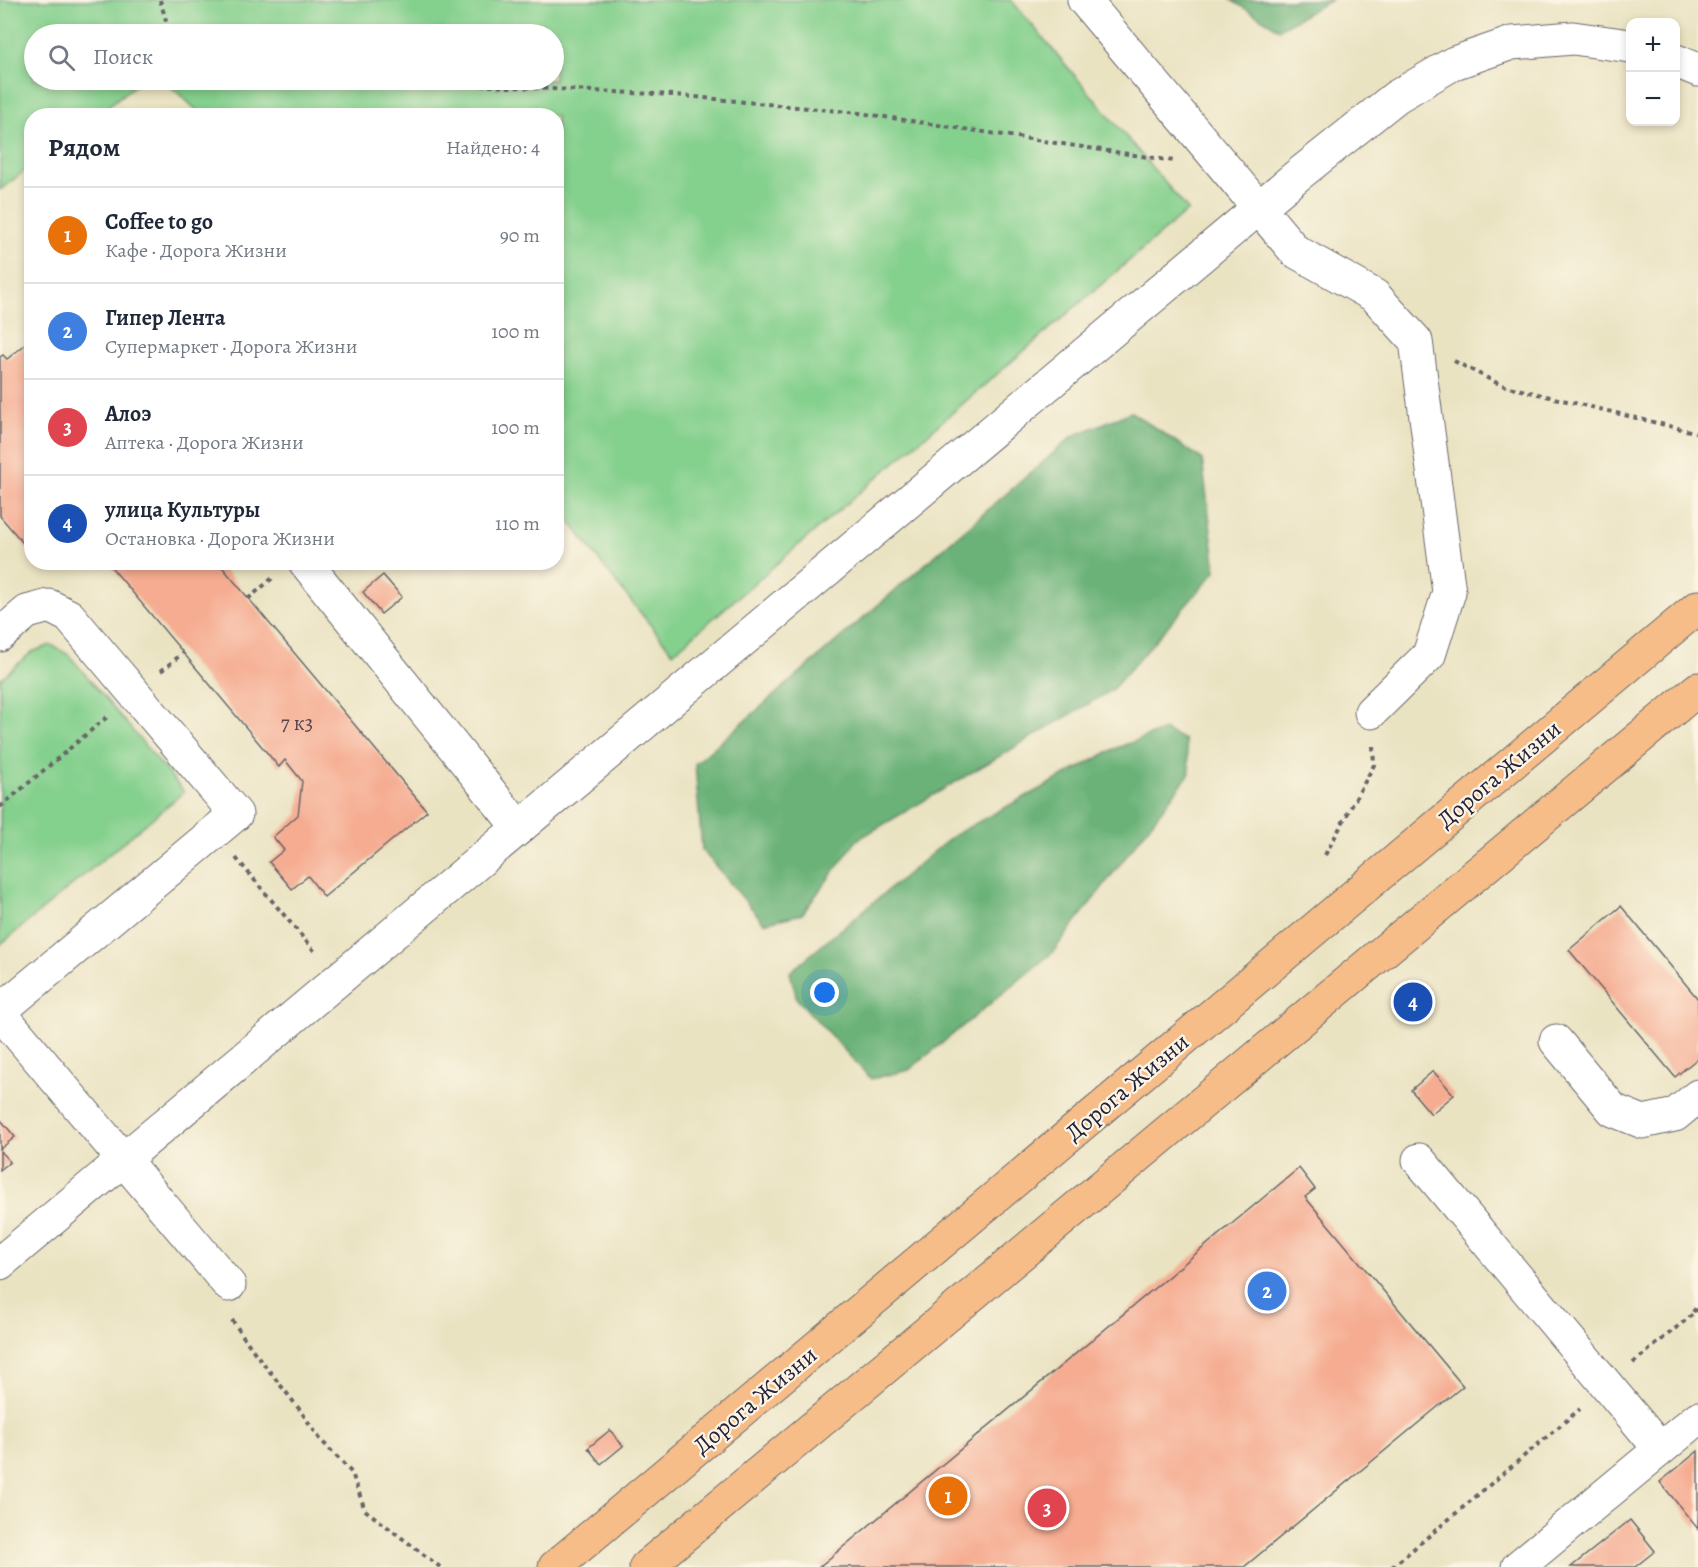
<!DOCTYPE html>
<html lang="ru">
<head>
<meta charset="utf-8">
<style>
	body { margin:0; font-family:Alegreya,serif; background:#f6f6f7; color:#1f2937 }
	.controls { position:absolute; right:18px; top:18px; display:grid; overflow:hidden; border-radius:12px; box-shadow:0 3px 9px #0003 }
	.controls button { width:54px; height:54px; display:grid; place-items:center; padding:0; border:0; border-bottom:2px solid #e0e1e3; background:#fff; color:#1f2937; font:30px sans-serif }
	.you { position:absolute; left:825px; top:993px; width:21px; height:21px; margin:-15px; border:4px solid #fff; border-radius:50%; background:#1a73e8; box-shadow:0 0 0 9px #1a73e833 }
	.badge { display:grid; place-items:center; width:39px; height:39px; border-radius:50%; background:#2563eb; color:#fff; font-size:20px; font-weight:700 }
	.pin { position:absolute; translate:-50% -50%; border:3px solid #fff; box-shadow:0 2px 6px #0006 }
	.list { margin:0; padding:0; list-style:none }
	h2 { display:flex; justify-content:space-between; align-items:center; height:78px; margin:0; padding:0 24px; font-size:26px }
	h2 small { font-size:20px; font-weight:400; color:#747a83 }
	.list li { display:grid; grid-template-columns:39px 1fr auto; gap:18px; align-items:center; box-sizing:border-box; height:96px; padding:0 24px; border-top:2px solid #e0e1e3 }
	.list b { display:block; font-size:22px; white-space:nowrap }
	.list p { margin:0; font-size:20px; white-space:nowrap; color:#747a83 }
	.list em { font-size:20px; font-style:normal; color:#747a83 }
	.icon { flex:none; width:33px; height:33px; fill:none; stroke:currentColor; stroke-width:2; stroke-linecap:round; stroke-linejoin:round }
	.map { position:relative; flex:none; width:1698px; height:1567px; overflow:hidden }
	.search { position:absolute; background:#fff; box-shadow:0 3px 9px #0003; left:24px; top:24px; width:540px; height:66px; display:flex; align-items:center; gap:15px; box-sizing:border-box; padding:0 21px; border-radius:33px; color:#747a83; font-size:22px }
	.panel { position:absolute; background:#fff; box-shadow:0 3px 9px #0003; left:24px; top:108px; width:540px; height:462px; border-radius:24px }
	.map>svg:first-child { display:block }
	.green { fill:#84d08d; stroke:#537964; stroke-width:1.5 }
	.forest { fill:#6bb278; stroke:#466a5a; stroke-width:1.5 }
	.building { fill:#f5ac91 }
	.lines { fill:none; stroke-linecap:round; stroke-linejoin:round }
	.minor-casing { stroke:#68666a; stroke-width:35 }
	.major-casing { stroke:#68666a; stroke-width:35 }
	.path { stroke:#68666a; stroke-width:4; stroke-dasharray:4.5 4.5; stroke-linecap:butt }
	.minor { stroke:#fff; stroke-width:33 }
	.major { stroke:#f7bd88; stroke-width:33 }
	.labels { text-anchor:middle; stroke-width:4.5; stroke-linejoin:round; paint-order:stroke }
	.number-label { font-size:21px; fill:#574450 }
	.street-label { font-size:24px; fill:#22223b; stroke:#fcf5e5 }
</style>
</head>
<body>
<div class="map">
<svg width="1698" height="1567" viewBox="0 0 1698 1567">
	<rect width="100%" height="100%" fill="#fcf5e5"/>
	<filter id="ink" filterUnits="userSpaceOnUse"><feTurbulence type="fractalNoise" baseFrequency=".0167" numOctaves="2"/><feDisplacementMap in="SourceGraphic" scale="12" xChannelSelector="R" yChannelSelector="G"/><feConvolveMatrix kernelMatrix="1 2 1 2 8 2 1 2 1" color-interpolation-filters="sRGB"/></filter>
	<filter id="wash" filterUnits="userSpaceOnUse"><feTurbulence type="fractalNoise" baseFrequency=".008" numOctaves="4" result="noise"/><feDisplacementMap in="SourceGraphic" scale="24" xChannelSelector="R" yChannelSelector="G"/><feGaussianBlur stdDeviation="1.35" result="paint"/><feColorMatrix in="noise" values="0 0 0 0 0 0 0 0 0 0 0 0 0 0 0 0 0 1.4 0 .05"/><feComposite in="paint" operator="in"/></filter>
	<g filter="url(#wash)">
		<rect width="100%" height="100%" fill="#eae3c2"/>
		<g class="green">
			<path d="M0,0H1011L1188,210L673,653L618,585L557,505L556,116L202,115L164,80H554V34H34V80H142L96,115L32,116L31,166L0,190Z"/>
			<path d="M51,645L69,655L184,792L0,945V679L32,652Z"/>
		</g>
		<g class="forest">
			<path d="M1231,0H1331L1279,29Z"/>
			<path d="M1131,412L1202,459L1216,571L1112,690L857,840L802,914L764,923L702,850L695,764L1073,436Z"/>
			<path d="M1164,730L1185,740L1190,773L1052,953L909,1070L871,1079L797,999L790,972L954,835L1114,749Z"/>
		</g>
		<g id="blocks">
			<g class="building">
				<path d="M32,339V546L28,549L0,516V357L3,355L7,359Z"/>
				<path d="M107,562H218L427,811L324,897L308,876L292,889L269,862L284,850L273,837L298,815L302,781L285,760L279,767Z"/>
				<path d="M383,575L402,597L381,614L363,592Z"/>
				<path d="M1621,906L1698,999V1058L1675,1077L1569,950Z"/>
				<path d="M1433,1071L1454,1095L1431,1114L1411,1090Z"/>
				<path d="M0,1119L15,1137L0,1149Z"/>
				<path d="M0,1151L10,1162L0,1170Z"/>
				<path d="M1299,1168L1315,1189L1305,1197L1463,1386L1244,1567H819Z"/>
				<path d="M610,1430L623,1446L601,1464L588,1448Z"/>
				<path d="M1698,1451V1529L1660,1482Z"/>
				<path d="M1630,1520L1655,1551L1635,1567H1571Z"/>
			</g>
		</g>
	</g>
	<g filter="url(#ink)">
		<use href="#blocks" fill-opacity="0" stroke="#68666a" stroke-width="1.5"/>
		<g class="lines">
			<g class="minor-casing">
				<g id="minor">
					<path d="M1084,0L1295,251L1375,296L1416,341L1449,592L1429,655L1371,712"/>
					<path d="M1676,61L1698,70"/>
					<path d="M305,562L519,828"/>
					<path d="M0,635L27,612L49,606L69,616L236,814L0,1011"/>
					<path d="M0,1013L229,1285"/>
					<path d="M1556,1041L1613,1110L1643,1122L1675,1115L1698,1096"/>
					<path d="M1419,1160L1660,1449"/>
					<path d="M0,1263L1298,175L1396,97L1454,63L1512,43L1573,38L1630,46"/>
					<path d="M1518,1567L1698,1418"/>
				</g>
			</g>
			<g class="major-casing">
				<g id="major">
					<path d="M555,1567L1698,607"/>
					<path d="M646,1567L1698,689"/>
				</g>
			</g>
			<g class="path">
				<path d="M160,0L170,34"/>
				<path d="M372,80L674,95L859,113L1174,161"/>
				<path d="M1454,361L1501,385L1698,433"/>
				<path d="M248,599L275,576"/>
				<path d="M161,671L183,653"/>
				<path d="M0,807L107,717"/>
				<path d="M1325,855L1374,765L1373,746"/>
				<path d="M236,858L316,953"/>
				<path d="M1693,1312L1698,1305"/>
				<path d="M232,1320L252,1349L300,1410L320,1439L352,1473L365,1510L440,1567"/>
				<path d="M1633,1363L1698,1310"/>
				<path d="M1392,1567L1580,1409"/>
			</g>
			<use href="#minor" class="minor"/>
			<use href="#major" class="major"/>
		</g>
	</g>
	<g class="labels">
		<g class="number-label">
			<text x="297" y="730">7 к3</text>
		</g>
		<g class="street-label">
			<text transform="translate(1499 774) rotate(-40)" y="8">Дорога Жизни</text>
			<text transform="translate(1127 1087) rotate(-40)" y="8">Дорога Жизни</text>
			<text transform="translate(755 1400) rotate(-40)" y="8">Дорога Жизни</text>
		</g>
	</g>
</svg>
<div class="controls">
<button>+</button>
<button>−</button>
</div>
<div class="you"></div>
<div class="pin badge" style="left:948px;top:1496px;background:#e8710a">1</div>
<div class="pin badge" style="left:1267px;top:1291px;background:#3f7fe0">2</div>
<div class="pin badge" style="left:1047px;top:1508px;background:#e0444e">3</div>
<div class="pin badge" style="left:1413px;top:1002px;background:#1a4fb4">4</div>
<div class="search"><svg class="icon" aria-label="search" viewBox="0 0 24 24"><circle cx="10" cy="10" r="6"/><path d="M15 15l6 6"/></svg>Поиск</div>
<section class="panel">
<h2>Рядом<small>Найдено: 4</small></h2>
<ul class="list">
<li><span class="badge" style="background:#e8710a">1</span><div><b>Coffee to go</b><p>Кафе · Дорога Жизни</p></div><em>90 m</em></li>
<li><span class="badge" style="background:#3f7fe0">2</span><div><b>Гипер Лента</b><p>Супермаркет · Дорога Жизни</p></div><em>100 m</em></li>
<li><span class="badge" style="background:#e0444e">3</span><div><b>Алоэ</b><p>Аптека · Дорога Жизни</p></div><em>100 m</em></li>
<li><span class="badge" style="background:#1a4fb4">4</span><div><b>улица Культуры</b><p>Остановка · Дорога Жизни</p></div><em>110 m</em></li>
</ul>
</section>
</div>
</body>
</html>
